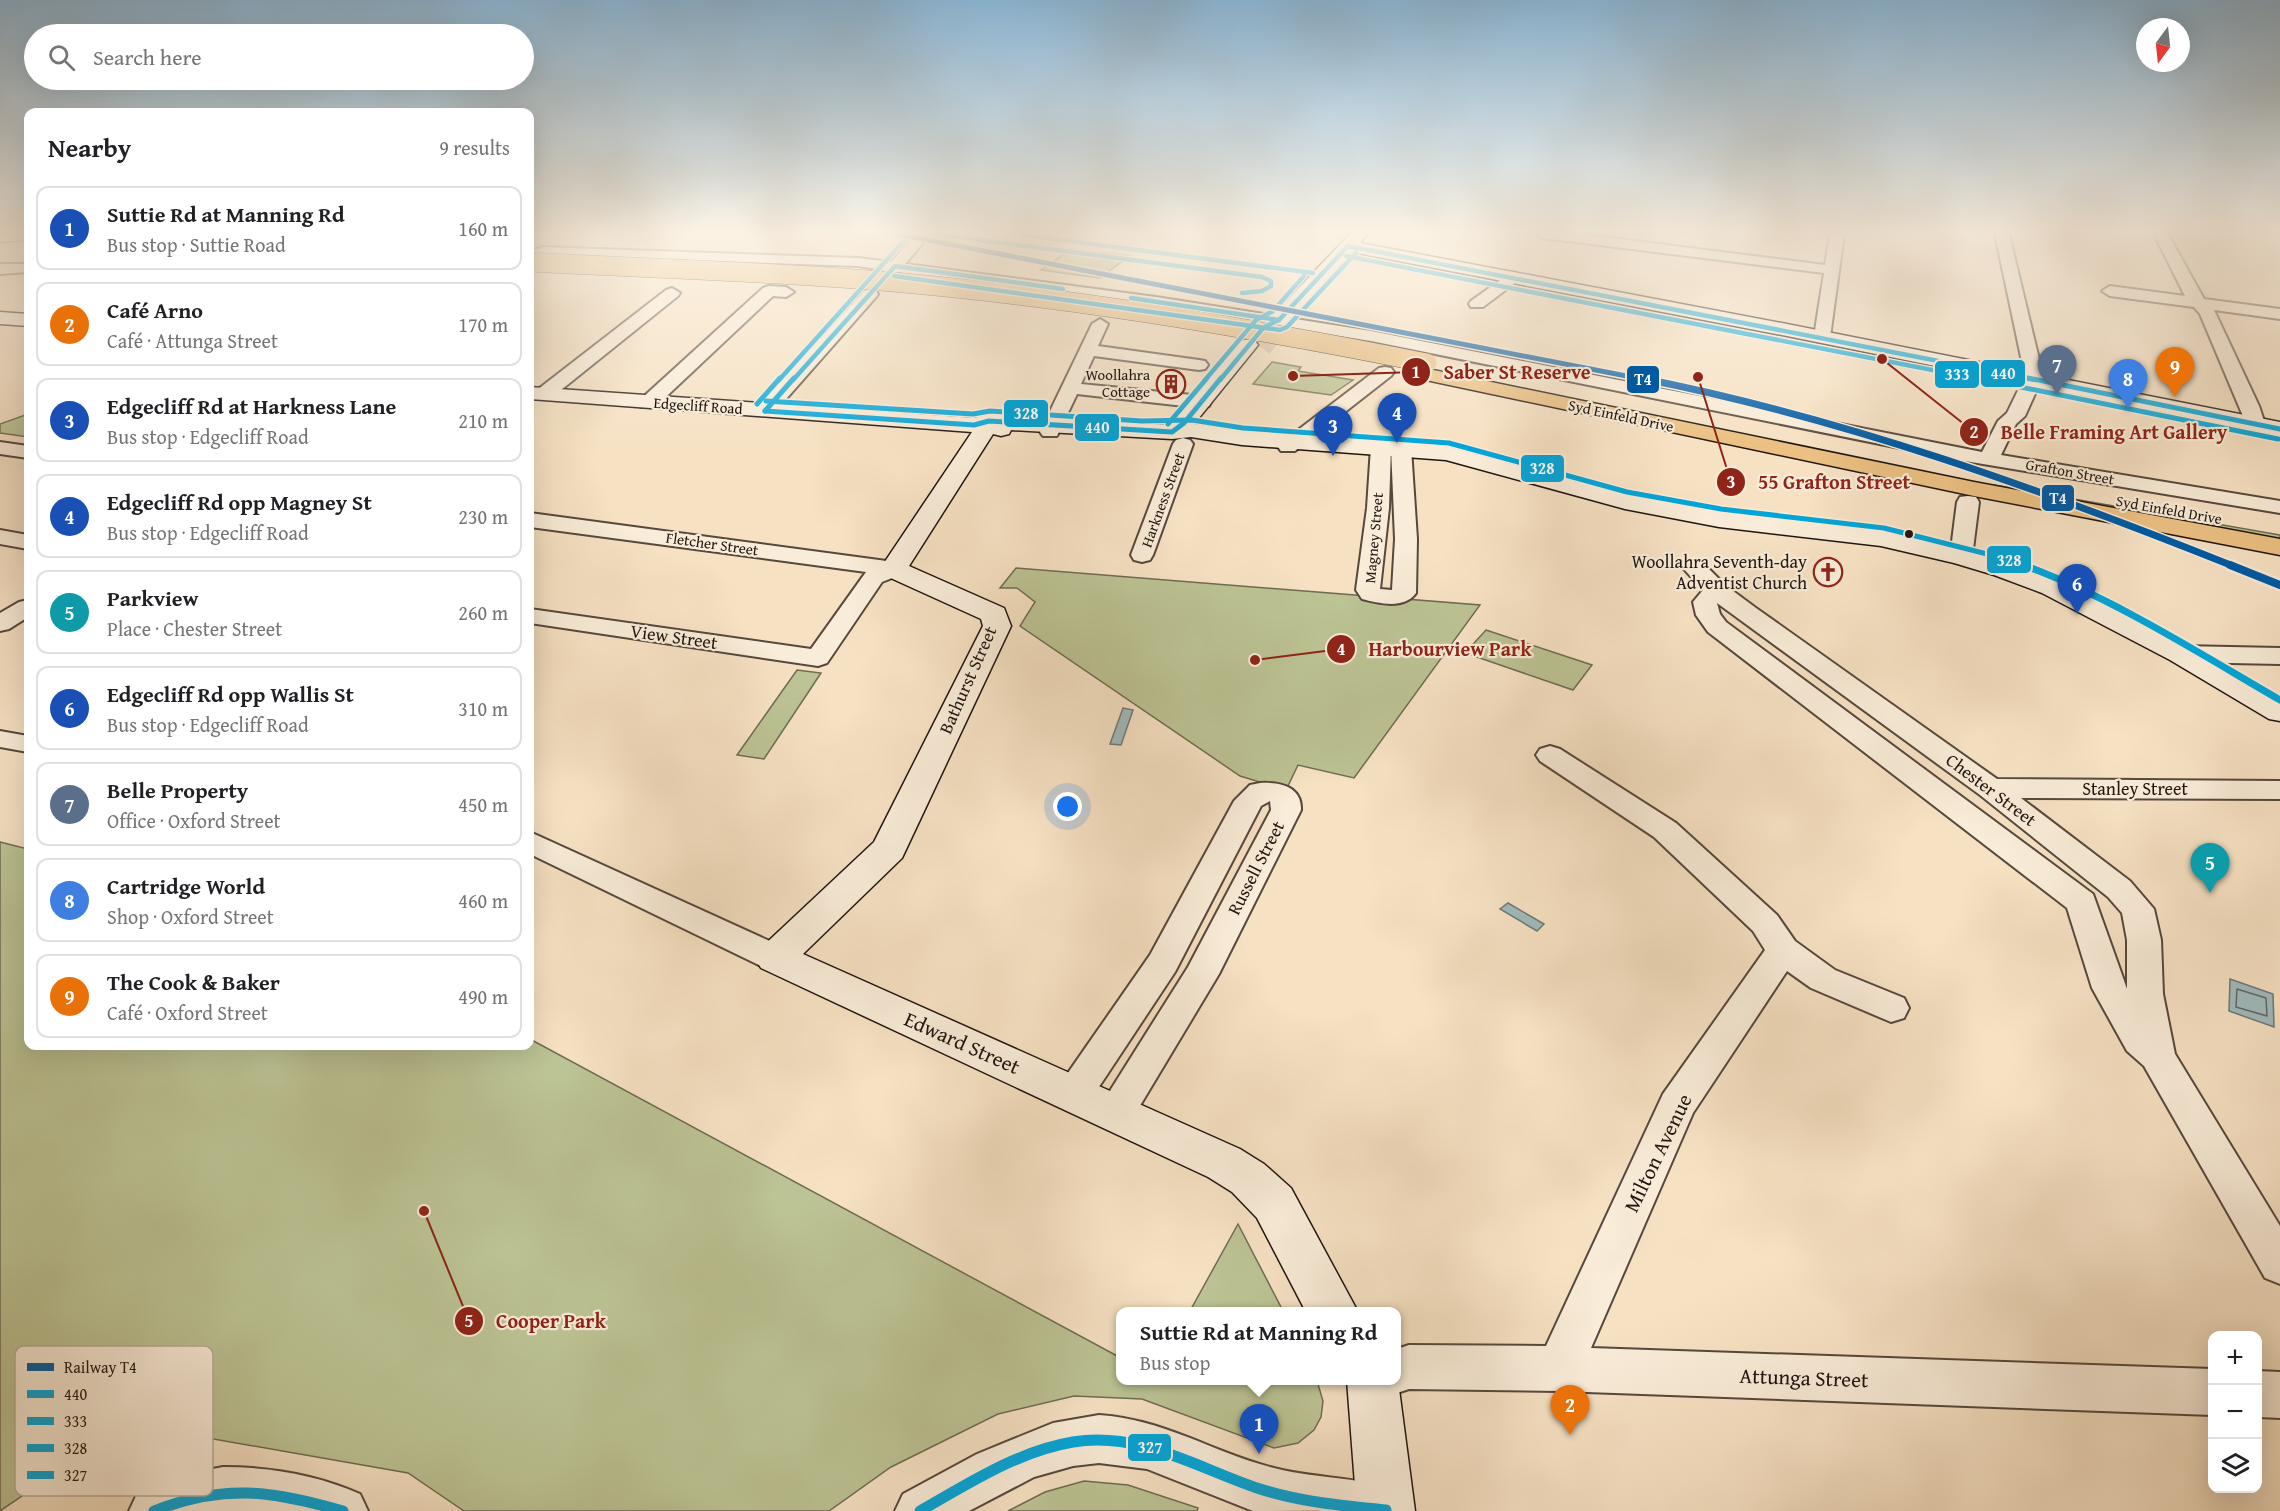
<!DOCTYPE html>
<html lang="en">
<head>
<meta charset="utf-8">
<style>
	body { margin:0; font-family:"Gentium Book Plus",serif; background:#f6f6f6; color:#202124 }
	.controls { position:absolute; right:18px; bottom:18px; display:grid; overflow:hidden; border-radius:12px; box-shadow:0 6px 24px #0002 }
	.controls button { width:54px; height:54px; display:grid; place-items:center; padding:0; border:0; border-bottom:2px solid #e0e0e0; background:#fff; color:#202124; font:30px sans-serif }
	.compass { position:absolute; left:2136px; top:18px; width:54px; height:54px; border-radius:50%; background:#fff; box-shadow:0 6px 24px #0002; rotate:195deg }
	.you { position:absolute; left:1068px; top:807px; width:21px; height:21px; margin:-15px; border:4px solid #fff; border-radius:50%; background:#1a73e8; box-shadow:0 0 0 9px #1a73e833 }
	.badge { display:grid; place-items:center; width:39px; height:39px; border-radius:50%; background:#8f2418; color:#fff; font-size:20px; font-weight:700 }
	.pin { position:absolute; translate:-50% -50px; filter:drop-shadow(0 2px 3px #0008) }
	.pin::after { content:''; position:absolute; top:32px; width:21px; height:18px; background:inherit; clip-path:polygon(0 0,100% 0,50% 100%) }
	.popup { position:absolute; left:1116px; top:1307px; width:285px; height:78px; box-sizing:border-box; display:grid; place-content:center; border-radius:12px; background:#fff; filter:drop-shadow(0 2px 4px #0005); font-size:20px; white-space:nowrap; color:#757577 }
	.popup b { font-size:22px; color:#202124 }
	.popup::after { content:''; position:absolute; left:50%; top:100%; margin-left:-12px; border:12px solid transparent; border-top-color:#fff }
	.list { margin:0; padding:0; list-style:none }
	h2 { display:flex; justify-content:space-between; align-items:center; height:78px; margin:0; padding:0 24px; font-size:26px }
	h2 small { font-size:20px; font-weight:400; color:#757577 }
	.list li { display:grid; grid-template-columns:39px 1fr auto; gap:18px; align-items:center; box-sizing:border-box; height:84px; margin:0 12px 12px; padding:0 12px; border:2px solid #e0e0e0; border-radius:12px }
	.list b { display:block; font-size:22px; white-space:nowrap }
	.list p { margin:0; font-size:20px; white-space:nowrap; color:#757577 }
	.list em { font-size:20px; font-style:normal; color:#757577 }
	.icon { flex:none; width:33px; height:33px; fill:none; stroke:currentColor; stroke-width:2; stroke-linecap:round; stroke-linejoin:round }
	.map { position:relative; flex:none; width:2280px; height:1511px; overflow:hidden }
	.search { position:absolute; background:#fff; box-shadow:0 6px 24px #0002; left:24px; top:24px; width:510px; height:66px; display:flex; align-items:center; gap:15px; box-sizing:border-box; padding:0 21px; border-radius:33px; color:#757577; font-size:22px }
	.panel { position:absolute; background:#fff; box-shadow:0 6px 24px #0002; left:24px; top:108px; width:510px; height:942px; border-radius:12px }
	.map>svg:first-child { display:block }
	.green { fill:#bcc394; stroke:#6e6c52; stroke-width:1.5 }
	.water { fill:#a1bbbe; stroke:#6d7978; stroke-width:1.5 }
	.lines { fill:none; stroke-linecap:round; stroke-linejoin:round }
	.shore { stroke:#606867; stroke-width:1.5 }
	.secondary-tunnel { stroke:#d6c2a8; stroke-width:19; stroke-dasharray:19 9; stroke-linecap:butt }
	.street-casing { stroke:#56483d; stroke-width:4 }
	.secondary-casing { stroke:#201510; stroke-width:3 }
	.primary-casing { stroke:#201510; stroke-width:3 }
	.street { fill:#f9ecd8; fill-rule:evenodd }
	.secondary { fill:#f9ecd8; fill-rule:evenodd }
	.primary { fill:#ebc082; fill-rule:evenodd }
	.primary-bridge-casing { stroke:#201510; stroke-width:20; stroke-linecap:butt }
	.primary-bridge { stroke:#ebc082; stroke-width:19 }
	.bus-1-far1-casing { stroke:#f9ecd8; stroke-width:7 }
	.bus-1-casing { stroke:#f9ecd8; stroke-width:8 }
	.bus-2-far1-casing { stroke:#f9ecd8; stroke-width:7 }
	.bus-2-casing { stroke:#f9ecd8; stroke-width:8 }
	.bus-3-far2-casing { stroke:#f9ecd8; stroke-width:7 }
	.bus-3-far1-casing { stroke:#f9ecd8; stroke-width:8 }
	.bus-3-casing { stroke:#f9ecd8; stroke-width:11 }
	.bus-4-far1-casing { stroke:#f9ecd8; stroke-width:7 }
	.bus-4-casing { stroke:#f9ecd8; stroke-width:16 }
	.bus-1-far1 { stroke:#03a5d9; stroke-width:4.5 }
	.bus-1 { stroke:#03a5d9; stroke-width:5 }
	.bus-2-far1 { stroke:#03a5d9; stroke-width:4.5 }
	.bus-2 { stroke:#03a5d9; stroke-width:5 }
	.bus-3-far2 { stroke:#03a5d9; stroke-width:4.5 }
	.bus-3-far1 { stroke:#03a5d9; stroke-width:5 }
	.bus-3 { stroke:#03a5d9; stroke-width:7 }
	.bus-4-far1 { stroke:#03a5d9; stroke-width:4.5 }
	.bus-4 { stroke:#03a5d9; stroke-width:11 }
	.rail-1-far2-casing { stroke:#f9ecd8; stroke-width:8 }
	.rail-1-far1-casing { stroke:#f9ecd8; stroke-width:10 }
	.rail-1-casing { stroke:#f9ecd8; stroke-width:13 }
	.rail-1-far2 { stroke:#005aa3; stroke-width:5 }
	.rail-1-far1 { stroke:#005aa3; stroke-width:7 }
	.rail-1 { stroke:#005aa3; stroke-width:8 }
	.bus-dot { fill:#201510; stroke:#f9ecd8; stroke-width:2 }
	.labels { text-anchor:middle; stroke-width:4.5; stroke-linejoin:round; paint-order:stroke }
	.far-poi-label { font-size:15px; fill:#201510; stroke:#f9ecd8; text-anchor:end }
	.far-street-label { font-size:15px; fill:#201510; stroke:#f9ecd8 }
	.poi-label { font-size:18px; fill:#201510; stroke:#f9ecd8; text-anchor:end }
	.street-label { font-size:18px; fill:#201510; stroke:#f9ecd8 }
	.near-street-label { font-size:21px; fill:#201510; stroke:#f9ecd8 }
	.key { fill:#f9ecd8; stroke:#b8ac9c; stroke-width:1.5 }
	.key-label { font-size:16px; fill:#201510 }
	.leader { fill:none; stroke:#8f2418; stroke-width:2 }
	.callout-dot { fill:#8f2418; stroke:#f9ecd8; stroke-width:2 }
	.mark-label { font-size:18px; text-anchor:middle; font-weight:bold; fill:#fff }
	.callout-label { font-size:20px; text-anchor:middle; font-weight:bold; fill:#8f2418; stroke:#f9ecd8; stroke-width:4.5; stroke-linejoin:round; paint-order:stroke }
	.line-badge { stroke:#f9ecd8; stroke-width:2 }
	.badge-label { font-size:16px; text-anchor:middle; font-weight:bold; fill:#fff }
</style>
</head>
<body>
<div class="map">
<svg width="2280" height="1511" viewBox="0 0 2280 1511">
	<rect width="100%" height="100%" fill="#f6e1c3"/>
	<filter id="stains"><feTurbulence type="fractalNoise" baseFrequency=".00333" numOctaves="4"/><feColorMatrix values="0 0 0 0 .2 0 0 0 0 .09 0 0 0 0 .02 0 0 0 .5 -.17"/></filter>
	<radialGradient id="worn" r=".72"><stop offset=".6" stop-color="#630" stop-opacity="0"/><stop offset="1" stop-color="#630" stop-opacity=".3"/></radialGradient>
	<g class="green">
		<path d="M1071,249L1129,256L1100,278L1041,270Z"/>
		<path d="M1272,362L1301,367L1298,371L1353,380L1331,395L1253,384Z"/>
		<path d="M28,414V437L0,433V424Z"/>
		<path d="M1994,485L2280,535V540L1994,486Z"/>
		<path d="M1016,568L1480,605L1354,778L1298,765L1286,790L1240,776L1020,626L1035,602L1017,588H1000Z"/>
		<path d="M1486,630L1592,665L1573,690L1465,653Z"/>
		<path d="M797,670L821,673L764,759L737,755Z"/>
		<path d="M0,842L28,849V1046H530V1039L1121,1358V1380L1317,1381L1323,1401L1321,1417L1314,1430L1298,1443L1274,1448L1142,1399L1074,1396L998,1414L891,1467L829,1511H464L408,1473L128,1424L0,1511Z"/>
		<path d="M1238,1224L1283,1311H1190Z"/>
		<path d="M1084,1481L1128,1485L1198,1508L1197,1511H1008L1045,1492Z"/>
	</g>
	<g class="water">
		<path d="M1123,708L1133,710L1121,745L1110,744Z"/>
		<path d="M1508,903L1544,924L1537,931L1500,909Z"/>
		<path d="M2230,979L2273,994L2274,1027L2229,1011Z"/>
	</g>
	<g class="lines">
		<path class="shore" d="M2237,989L2266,998L2267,1016L2236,1007Z"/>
		<path class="secondary-tunnel" d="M1262,348L1277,328"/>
		<g class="street-casing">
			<g id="street">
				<path d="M916,234H931L905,264L1156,297L1371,331L1982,452L1998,421L2007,413L2025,376L1995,234H2009L2043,376L2025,416L2016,424L2001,455L2280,501V513L1959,460L1371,341L1156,307L898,272L891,279L886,281L878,276L883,270L858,266L545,255L530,260V251L543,247L858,258L891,262Z"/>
				<path d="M1536,234H1579L1825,265L1830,234H1844L1830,337L1822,342L1814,337L1824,273L1543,238Z"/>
				<path d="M2154,234H2168L2204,299L2280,309V319L2214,310L2259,406L2265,424L2262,428H2248L2200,314L2194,307L2110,296L2102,291L2110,286L2185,296Z"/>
				<path d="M0,264H28V272L0,274Z"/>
				<path d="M1514,272L1519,274L1522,277L1519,280L1483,307H1471L1469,304L1471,301L1509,274Z"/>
				<path d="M769,286L786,287L794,292L786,297L773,296L655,407H641L639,403L641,399L763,288Z"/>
				<path d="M672,288L680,293L678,296L551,398H537L535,394L537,390L666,290Z"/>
				<path d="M870,289L876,291L878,294L876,297L772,415H758L756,411L758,407L864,291Z"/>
				<path d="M1100,319L1108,324L1098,346L1199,360L1205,361L1208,365L1205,369L1199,370L1094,356L1081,384L1202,396L1209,398L1211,402L1209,406L1202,408L1077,394L1057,436H1043L1040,432L1092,324Z"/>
				<path d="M1385,367L1391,368L1394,372L1391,376L1295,451H1281L1278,447L1281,443L1379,368Z"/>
				<path d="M1183,438L1190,440L1193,444L1153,555L1150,560L1142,562L1134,560L1131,555L1173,444L1176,440Z"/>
				<path d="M1381,441L1388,443L1391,447L1389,508L1380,589L1392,590L1395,539L1391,448L1394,444H1408L1411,448L1417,539L1416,593C1404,610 1378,603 1362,599L1356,590L1367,508L1371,447L1374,443Z"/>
				<path d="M0,442L28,446V458L0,454Z"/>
				<path d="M1968,496L1976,497L1979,502L1972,557L1969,562L1961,564L1953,562L1950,557L1957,502L1960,497Z"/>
				<path d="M530,513L894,562L902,564L906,569L902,574L882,582L827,663L818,666L530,623V609L811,649L866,572L530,527Z"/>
				<path d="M0,530L28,535V549L0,544Z"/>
				<path d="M1694,560L1702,562L1725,585L1756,608L1997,779L2280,781V799L2021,798L2130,881L2154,909L2161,940L2163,994L2175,1054L2280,1226V1284L2265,1278L2144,1066L2127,1051L2092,988L2067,908L1708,632L1696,615L1693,602L1703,590L1682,567L1686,562ZM1717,603L1980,795L2108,897L2122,913L2127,940V989L2093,894L1726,622L1720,614Z"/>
				<path d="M28,600V617L9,629L0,631V613L19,602Z"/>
				<path d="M2181,646L2280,648V664L2181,662L2172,659L2168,654L2172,649Z"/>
				<path d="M0,731L28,736V752L0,747Z"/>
				<path d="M1550,746L1560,749L1676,823L1777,915L1795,941L1835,970L1904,998L1909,1008L1904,1018L1891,1022L1811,988L1787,971L1693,1113L1591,1348L2212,1369V1415L1559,1391L1409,1389L1397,1393L1381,1387L1378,1380H1397V1349L1409,1345L1546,1346L1663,1094L1765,950L1753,931L1654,837L1540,761L1536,755L1540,749Z"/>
				<path d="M1260,783C1279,782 1302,786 1301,810L1219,974L1129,1124L1115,1129L1101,1124L1096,1113L1188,967L1271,810L1270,801L1261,806L1175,972L1087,1105L1074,1110L1061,1105L1055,1094L1061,1083L1150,955L1234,801L1250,785Z"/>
				<path d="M530,832L787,949L792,958L787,967L775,971L763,967L530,854Z"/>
				<path d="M2258,1371L2280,1372V1418L2258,1417Z"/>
				<path d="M1099,1415C1165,1419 1215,1454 1278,1469C1318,1479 1367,1477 1403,1493L1411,1510L1253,1511L1147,1469L1099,1463L1073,1466L1034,1477L969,1511H895L903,1494L977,1454L1053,1423Z"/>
				<path d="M223,1467C271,1467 317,1475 360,1494L368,1511H129L137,1494L176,1476Z"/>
			</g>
		</g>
		<g class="secondary-casing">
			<g id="secondary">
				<path d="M1350,234H1367L1360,243L1787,324L2280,422V436L1787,336L1352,252L1286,324L1266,332L1259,330L1256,326L1259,322L1272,316Z"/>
				<path d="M0,312L28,314V326L0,324Z"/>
				<path d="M1248,339L1255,341L1258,345L1194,424L1242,431L1447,446L1627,495L1719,511L1881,530L1970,551L2014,563L2062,581L2192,648L2280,699V721L2269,719L2170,660L2042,593L1994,575L1954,563L1881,546L1719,527L1625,509L1446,460L1242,445L1191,437L1172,439L1011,430L1009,434L1001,436L993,434L909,566L1004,608L1011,626L902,858L803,954L1240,1149L1264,1164L1291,1188L1358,1312H1306L1257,1218L1232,1192L1208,1177L761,968L755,958L761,948L874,842L983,626L981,619L884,575L880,569L972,432L530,399V387L974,418L989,414L1169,425L1241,341Z"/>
				<path d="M1397,1374L1415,1511H1357L1347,1380H1397Z"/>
			</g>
		</g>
		<g class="primary-casing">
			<g id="primary">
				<path d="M0,234H28V240L0,242Z"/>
				<path d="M1414,366L1974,482L2280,539V555L1974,496L1407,376L1404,372L1407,368Z"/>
			</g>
		</g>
		<use href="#street" class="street"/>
		<use href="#secondary" class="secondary"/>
		<use href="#primary" class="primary"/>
		<g class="primary-bridge-casing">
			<path id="primary-bridge" d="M530,262C658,269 787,272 915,284C1087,300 1258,329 1427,363"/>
		</g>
		<use href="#primary-bridge" class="primary-bridge"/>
		<g class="bus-1-far1-casing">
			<g id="bus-1-far1">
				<path d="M1348,246L2036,380"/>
				<path d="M1131,298L1279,320"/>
				<path d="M793,380L895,266L1063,289"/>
				<path d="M1220,380L1264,327L1279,320L1348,246"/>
			</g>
		</g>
		<g class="bus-1-casing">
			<g id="bus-1">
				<path d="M2028,378L2280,429"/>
				<path d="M765,411L974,425L989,421L1172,432L1184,423L1221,378"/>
				<path d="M765,411L794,378"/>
			</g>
		</g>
		<g class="bus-2-far1-casing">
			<g id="bus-2-far1">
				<path d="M1346,256L1984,380"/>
				<path d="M894,276L1280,330L1287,327L1356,253"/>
			</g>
		</g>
		<g class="bus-2-casing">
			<path id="bus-2" d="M1976,378L2278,439"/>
		</g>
		<g class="bus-3-far2-casing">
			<g id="bus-3-far2">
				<path d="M1016,234L1313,273"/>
				<path d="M779,380L910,234"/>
				<path d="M1205,380L1256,320L1273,311L1304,276"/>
			</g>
		</g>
		<g class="bus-3-far1-casing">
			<g id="bus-3-far1">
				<path d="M766,401L973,414L990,411L1142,421L1192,420L1243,428L1449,443L1627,492L1721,509L1884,528L2007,559L2027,566"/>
				<path d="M757,404L780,378"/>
				<path d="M1168,424L1207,378"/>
			</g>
		</g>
		<g class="bus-3-casing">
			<path id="bus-3" d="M2023,565C2111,597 2199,653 2280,700"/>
		</g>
		<g class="bus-4-far1-casing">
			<path id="bus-4-far1" d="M935,234L1262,277L1271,281V286L1262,291L1242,293"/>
		</g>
		<g class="bus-4-casing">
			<g id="bus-4">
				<path d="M154,1511C224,1483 272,1491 343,1511"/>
				<path d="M920,1511C968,1484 1018,1451 1073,1442C1141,1431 1199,1469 1260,1489C1301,1502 1344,1506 1386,1510"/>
			</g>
		</g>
		<use href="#bus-1-far1" class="bus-1-far1"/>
		<use href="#bus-1" class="bus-1"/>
		<use href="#bus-2-far1" class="bus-2-far1"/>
		<use href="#bus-2" class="bus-2"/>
		<use href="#bus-3-far2" class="bus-3-far2"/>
		<use href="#bus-3-far1" class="bus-3-far1"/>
		<use href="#bus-3" class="bus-3"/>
		<use href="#bus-4-far1" class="bus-4-far1"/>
		<use href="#bus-4" class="bus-4"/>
		<g class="rail-1-far2-casing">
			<path id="rail-1-far2" d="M897,234L1647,380"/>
		</g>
		<g class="rail-1-far1-casing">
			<path id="rail-1-far1" d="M1640,378C1844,418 2040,489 2233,566"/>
		</g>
		<g class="rail-1-casing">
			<path id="rail-1" d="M2230,565L2280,585"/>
		</g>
		<use href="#rail-1-far2" class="rail-1-far2"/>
		<use href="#rail-1-far1" class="rail-1-far1"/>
		<use href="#rail-1" class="rail-1"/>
	</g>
	<linearGradient id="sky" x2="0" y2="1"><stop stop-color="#8bb7d7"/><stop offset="0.52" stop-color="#fbf2e4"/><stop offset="1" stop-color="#fbf2e4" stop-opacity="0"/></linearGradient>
	<rect width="2280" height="446" fill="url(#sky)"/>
	<defs>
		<g id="building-ring" transform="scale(1.5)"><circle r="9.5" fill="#f9ecd8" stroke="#8f2418" stroke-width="1.5"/><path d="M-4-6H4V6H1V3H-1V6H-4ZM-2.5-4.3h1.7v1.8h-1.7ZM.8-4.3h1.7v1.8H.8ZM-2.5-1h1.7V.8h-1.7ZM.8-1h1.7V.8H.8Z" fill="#8f2418"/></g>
		<g id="church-ring" transform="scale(1.5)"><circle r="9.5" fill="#f9ecd8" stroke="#8f2418" stroke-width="1.5"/><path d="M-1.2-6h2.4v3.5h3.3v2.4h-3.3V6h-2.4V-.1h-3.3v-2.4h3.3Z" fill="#8f2418"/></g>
	</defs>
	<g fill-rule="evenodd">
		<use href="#building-ring" x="1171" y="384"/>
		<use href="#church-ring" x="1828" y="572"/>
	</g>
	<circle class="bus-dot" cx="1909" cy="534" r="5"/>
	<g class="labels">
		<g class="far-poi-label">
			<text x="1150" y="380">Woollahra<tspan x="1150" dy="17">Cottage</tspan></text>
		</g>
		<g class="far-street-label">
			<text transform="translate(698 406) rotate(4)" y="5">Edgecliff Road</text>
			<text transform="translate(1621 416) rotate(12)" y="5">Syd Einfeld Drive</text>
			<text transform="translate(2070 472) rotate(10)" y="5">Grafton Street</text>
			<text transform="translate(1163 500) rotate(-70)" y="5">Harkness Street</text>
			<text transform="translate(2169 510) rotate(10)" y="5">Syd Einfeld Drive</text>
			<text transform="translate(1374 538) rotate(-85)" y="5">Magney Street</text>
			<text transform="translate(712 544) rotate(8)" y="5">Fletcher Street</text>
		</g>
		<g class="poi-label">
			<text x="1807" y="568">Woollahra Seventh-day<tspan x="1807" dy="21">Adventist Church</tspan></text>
		</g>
		<g class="street-label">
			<text transform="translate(674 637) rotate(8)" y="6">View Street</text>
			<text transform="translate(968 680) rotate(-66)" y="6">Bathurst Street</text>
			<text x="2135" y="795">Stanley Street</text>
			<text transform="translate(1991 790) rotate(37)" y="6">Chester Street</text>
			<text transform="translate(1256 868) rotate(-63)" y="6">Russell Street</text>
		</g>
		<g class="near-street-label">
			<text transform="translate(962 1043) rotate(24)" y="7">Edward Street</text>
			<text transform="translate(1658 1153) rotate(-64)" y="7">Milton Avenue</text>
			<text transform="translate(1804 1378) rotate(2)" y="7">Attunga Street</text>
		</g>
	</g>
	<rect x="15" y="1346" width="198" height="150" rx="9" class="key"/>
	<rect x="27" y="1363" width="27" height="8" fill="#005aa3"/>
	<rect x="27" y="1390" width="27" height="8" fill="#03a5d9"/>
	<rect x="27" y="1417" width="27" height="8" fill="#03a5d9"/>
	<rect x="27" y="1444" width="27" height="8" fill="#03a5d9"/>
	<rect x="27" y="1471" width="27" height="8" fill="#03a5d9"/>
	<g class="key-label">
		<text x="64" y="1373">Railway T4</text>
		<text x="64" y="1400">440</text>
		<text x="64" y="1427">333</text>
		<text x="64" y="1454">328</text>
		<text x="64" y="1481">327</text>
	</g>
	<path class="leader" d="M1293 376L1416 372M1882 359L1974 432M1698 377L1731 482M1255 660L1341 649M424 1211L469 1321"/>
	<g class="callout-dot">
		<circle cx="1293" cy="376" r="6"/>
		<circle cx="1882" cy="359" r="6"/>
		<circle cx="1698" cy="377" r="6"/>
		<circle cx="1255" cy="660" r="6"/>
		<circle cx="424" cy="1211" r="6"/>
		<circle cx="1416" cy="372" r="15"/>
		<circle cx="1974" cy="432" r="15"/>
		<circle cx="1731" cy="482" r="15"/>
		<circle cx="1341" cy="649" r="15"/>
		<circle cx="469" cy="1321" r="15"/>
	</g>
	<g class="mark-label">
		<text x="1416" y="378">1</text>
		<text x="1974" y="438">2</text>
		<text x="1731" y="488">3</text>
		<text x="1341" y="655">4</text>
		<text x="469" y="1327">5</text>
	</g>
	<g class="callout-label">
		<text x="1517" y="379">Saber St Reserve</text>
		<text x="2114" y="439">Belle Framing Art Gallery</text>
		<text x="1834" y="489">55 Grafton Street</text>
		<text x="1450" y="656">Harbourview Park</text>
		<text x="551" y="1328">Cooper Park</text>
	</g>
	<g class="line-badge">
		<rect x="1980" y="359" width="46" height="29" rx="6" fill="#03a5d9"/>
		<rect x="1934" y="360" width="46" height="29" rx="6" fill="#03a5d9"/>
		<rect x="1626" y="365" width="34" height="29" rx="6" fill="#005aa3"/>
		<rect x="1003" y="399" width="46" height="29" rx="6" fill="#03a5d9"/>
		<rect x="1074" y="413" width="46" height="29" rx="6" fill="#03a5d9"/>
		<rect x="1520" y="454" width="45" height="29" rx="6" fill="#03a5d9"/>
		<rect x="2041" y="484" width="34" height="28" rx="6" fill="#005aa3"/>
		<rect x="1986" y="545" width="46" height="29" rx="6" fill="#03a5d9"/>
		<rect x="1127" y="1433" width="45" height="29" rx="6" fill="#03a5d9"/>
	</g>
	<g class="badge-label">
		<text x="2003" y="379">440</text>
		<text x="1957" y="380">333</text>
		<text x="1643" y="385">T4</text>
		<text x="1026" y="419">328</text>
		<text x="1097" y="433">440</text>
		<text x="1542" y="474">328</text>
		<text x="2058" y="504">T4</text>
		<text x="2009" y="566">328</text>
		<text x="1150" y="1453">327</text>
	</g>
	<rect width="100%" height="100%" filter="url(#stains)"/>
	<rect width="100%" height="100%" fill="url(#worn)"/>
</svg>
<div class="controls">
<button>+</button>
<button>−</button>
<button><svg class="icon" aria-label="layers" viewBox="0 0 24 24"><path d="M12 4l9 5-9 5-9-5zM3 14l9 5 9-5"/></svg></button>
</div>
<svg class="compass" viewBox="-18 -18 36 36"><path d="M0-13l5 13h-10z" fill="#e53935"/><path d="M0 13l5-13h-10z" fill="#757577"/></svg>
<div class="you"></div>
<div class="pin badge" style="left:1259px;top:1454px;background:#1a4fb4">1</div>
<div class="popup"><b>Suttie Rd at Manning Rd</b>Bus stop</div>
<div class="pin badge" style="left:1570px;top:1435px;background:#e8710a">2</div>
<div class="pin badge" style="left:1333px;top:456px;background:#1a4fb4">3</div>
<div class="pin badge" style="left:1397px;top:443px;background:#1a4fb4">4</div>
<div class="pin badge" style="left:2210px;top:893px;background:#0f9aa8">5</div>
<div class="pin badge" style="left:2077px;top:614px;background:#1a4fb4">6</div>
<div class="pin badge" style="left:2057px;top:395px;background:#5c6f8a">7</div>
<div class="pin badge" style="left:2128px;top:409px;background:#3f7fe0">8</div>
<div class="pin badge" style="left:2175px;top:397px;background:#e8710a">9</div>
<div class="search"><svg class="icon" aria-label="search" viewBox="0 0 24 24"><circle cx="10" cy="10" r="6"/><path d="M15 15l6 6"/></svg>Search here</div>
<section class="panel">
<h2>Nearby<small>9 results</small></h2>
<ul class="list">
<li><span class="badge" style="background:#1a4fb4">1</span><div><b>Suttie Rd at Manning Rd</b><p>Bus stop · Suttie Road</p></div><em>160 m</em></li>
<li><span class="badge" style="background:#e8710a">2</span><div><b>Café Arno</b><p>Café · Attunga Street</p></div><em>170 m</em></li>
<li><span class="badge" style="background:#1a4fb4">3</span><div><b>Edgecliff Rd at Harkness Lane</b><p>Bus stop · Edgecliff Road</p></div><em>210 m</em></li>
<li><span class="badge" style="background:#1a4fb4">4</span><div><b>Edgecliff Rd opp Magney St</b><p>Bus stop · Edgecliff Road</p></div><em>230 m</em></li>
<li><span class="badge" style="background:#0f9aa8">5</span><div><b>Parkview</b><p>Place · Chester Street</p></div><em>260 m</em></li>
<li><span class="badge" style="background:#1a4fb4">6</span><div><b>Edgecliff Rd opp Wallis St</b><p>Bus stop · Edgecliff Road</p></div><em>310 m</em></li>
<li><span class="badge" style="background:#5c6f8a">7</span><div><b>Belle Property</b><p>Office · Oxford Street</p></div><em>450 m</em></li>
<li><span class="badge" style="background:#3f7fe0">8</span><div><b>Cartridge World</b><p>Shop · Oxford Street</p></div><em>460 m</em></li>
<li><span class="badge" style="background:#e8710a">9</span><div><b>The Cook &amp; Baker</b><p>Café · Oxford Street</p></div><em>490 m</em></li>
</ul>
</section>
</div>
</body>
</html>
